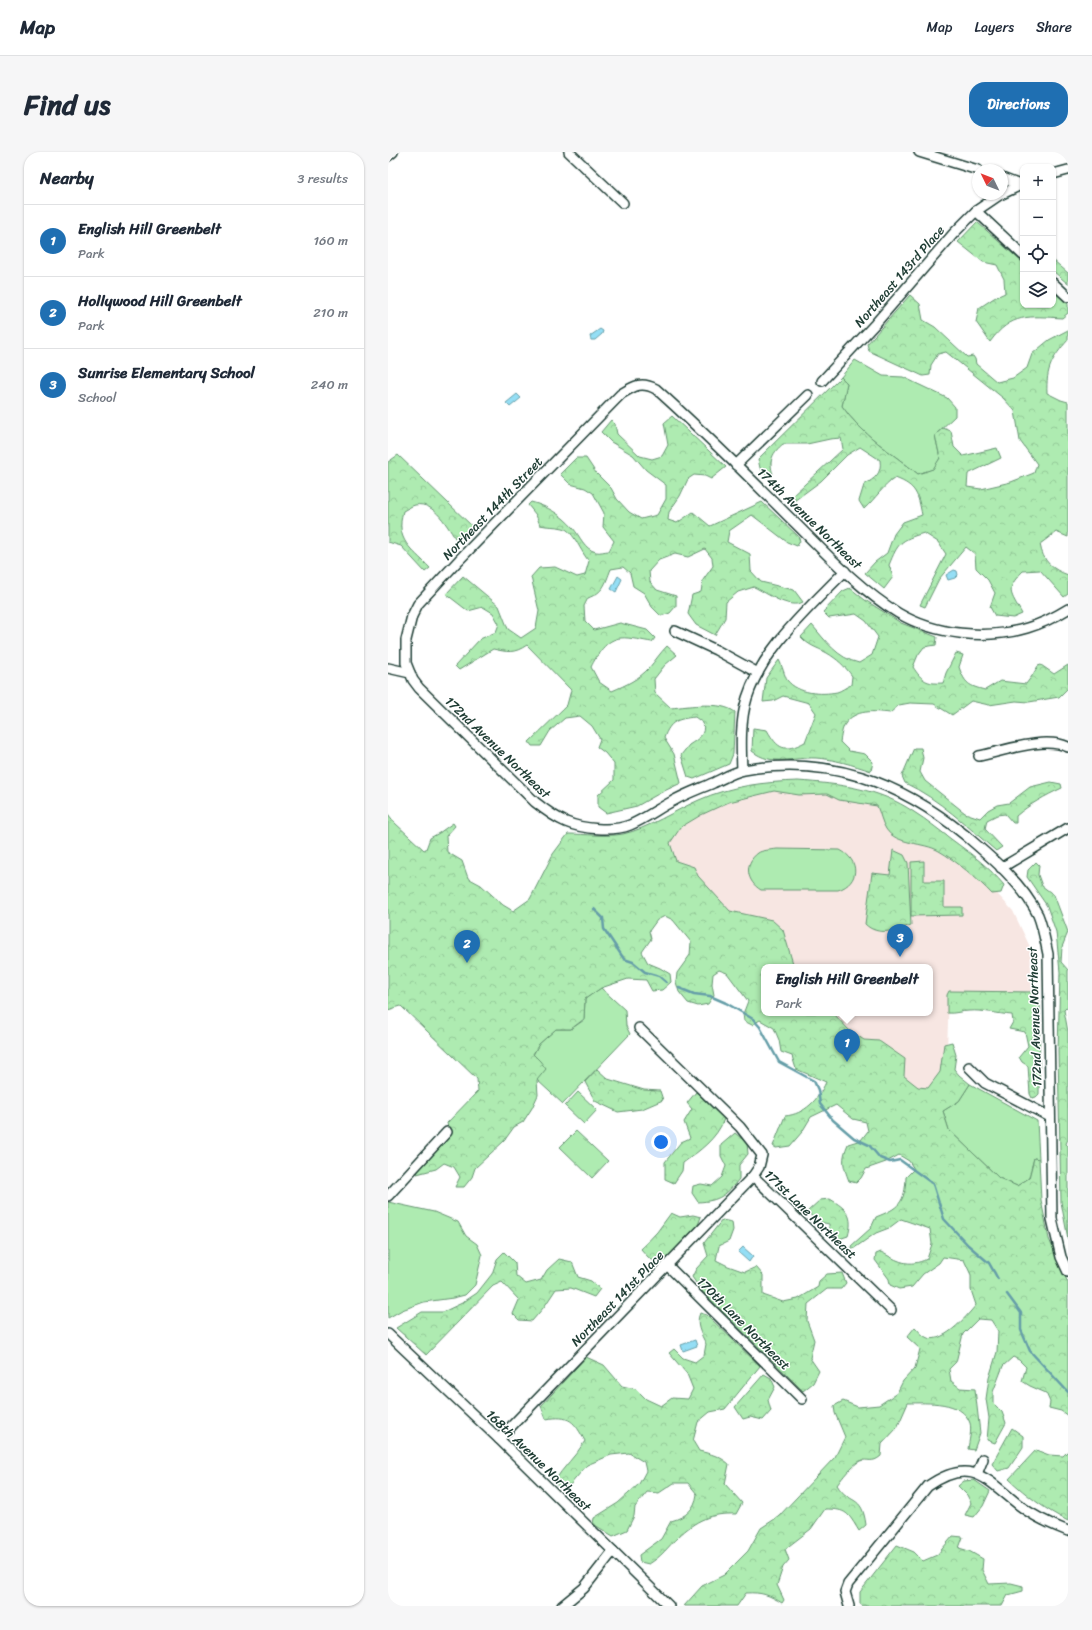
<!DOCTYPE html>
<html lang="en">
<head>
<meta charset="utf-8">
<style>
	body { margin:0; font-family:Sriracha,sans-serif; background:#f6f6f7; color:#1f2937 }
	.controls { position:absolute; right:12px; top:12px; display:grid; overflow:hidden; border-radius:8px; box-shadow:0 1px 3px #0004 }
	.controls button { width:36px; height:36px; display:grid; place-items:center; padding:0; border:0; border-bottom:1px solid #e0e1e3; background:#fff; color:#1f2937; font:20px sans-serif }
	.compass { position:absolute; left:584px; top:12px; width:36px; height:36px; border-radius:50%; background:#fff; box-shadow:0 1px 3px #0004; rotate:313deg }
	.you { position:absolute; left:273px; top:990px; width:14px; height:14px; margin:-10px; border:3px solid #fff; border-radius:50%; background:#1a73e8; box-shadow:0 0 0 6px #1a73e833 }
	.badge { display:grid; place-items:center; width:26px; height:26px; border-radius:50%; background:#1f6fb2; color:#fff; font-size:13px; font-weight:700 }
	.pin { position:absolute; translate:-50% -33px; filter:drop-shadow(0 1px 2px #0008) }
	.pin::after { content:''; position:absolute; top:21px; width:14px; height:12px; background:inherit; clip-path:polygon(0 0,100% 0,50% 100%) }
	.popup { position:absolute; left:373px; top:812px; width:172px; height:52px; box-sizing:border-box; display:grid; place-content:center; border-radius:8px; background:#fff; filter:drop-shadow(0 1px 3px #0005); font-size:13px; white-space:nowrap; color:#747a83 }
	.popup b { font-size:15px; color:#1f2937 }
	.popup::after { content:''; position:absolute; left:50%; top:100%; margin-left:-8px; border:8px solid transparent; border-top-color:#fff }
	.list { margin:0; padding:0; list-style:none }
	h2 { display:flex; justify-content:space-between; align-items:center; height:52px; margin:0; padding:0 16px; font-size:17px }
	h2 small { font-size:13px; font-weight:400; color:#747a83 }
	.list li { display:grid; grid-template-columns:26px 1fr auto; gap:12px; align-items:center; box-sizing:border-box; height:72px; padding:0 16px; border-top:1px solid #e0e1e3 }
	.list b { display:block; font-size:15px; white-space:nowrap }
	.list p { margin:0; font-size:13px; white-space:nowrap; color:#747a83 }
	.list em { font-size:13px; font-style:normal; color:#747a83 }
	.icon { flex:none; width:22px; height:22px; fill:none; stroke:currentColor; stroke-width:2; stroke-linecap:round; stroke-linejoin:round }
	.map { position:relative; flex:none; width:680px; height:1454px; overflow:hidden; border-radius:16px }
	header { display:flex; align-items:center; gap:24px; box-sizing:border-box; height:56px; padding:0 20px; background:#fff; border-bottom:1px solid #e0e1e3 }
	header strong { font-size:19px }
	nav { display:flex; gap:22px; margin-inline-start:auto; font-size:14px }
	.intro { display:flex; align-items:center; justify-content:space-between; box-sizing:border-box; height:96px; padding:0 24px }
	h1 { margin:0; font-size:28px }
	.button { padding:10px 18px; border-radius:16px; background:#1f6fb2; color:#fff; font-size:14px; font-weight:700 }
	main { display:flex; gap:24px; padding:0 24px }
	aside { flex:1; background:#fff; border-radius:16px; box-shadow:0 1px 3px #0004 }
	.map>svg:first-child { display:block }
	.built { fill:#f7e6e2 }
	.grass { fill:#aeebb1; stroke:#669472 }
	.forest { fill:url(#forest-crowns); stroke:#669472 }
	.water { fill:#94def5; stroke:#659ea8 }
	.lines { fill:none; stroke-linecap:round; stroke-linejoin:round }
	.stream { stroke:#659ea8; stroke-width:2.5 }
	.minor-casing { stroke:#1f3d34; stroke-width:12 }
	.minor { stroke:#fff; stroke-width:9 }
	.labels { text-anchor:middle; stroke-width:3; stroke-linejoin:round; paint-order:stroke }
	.street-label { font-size:13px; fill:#1f3d34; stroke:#fff }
</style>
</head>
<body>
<header>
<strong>Map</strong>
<nav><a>Map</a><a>Layers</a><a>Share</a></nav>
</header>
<div class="intro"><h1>Find us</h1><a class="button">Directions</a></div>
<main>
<aside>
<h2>Nearby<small>3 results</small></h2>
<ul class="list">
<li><span class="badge">1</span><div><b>English Hill Greenbelt</b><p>Park</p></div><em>160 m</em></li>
<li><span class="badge">2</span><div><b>Hollywood Hill Greenbelt</b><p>Park</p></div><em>210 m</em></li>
<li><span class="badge">3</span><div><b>Sunrise Elementary School</b><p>School</p></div><em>240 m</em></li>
</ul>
</aside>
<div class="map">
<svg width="680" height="1454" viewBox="0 0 680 1454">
	<defs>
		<pattern id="forest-crowns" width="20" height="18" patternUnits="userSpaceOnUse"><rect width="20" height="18" fill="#aeebb1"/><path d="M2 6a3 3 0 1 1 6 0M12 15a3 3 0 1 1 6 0" fill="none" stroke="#95ca99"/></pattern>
	</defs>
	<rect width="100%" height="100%" fill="#fff"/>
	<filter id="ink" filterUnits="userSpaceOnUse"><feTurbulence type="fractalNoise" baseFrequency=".025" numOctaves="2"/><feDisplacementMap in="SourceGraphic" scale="8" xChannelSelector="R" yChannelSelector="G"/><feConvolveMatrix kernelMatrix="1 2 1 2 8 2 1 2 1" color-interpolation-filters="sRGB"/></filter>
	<g filter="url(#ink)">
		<path class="built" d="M401,630L438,635L481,646L590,721L625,759L642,795L644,845H561L556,976L438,861H542V815H391L286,715L266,674L353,636Z"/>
		<g class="grass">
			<path d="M467,208L495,224L515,225L559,246L567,255V264L547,283L552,306L546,317L530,322C504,301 473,282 454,254L459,231L453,225Z"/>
			<path d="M389,697L452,698C472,708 472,731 450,738H373C359,730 355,712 370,701C374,698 383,698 389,697Z"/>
			<path d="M213,836L237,858L238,874L242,882L175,952L149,928L145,903L151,892L168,877H183L196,868L197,847Z"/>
			<path d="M582,932L649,969L651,1007L646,1006L641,1026L629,1034L611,1026L561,978L555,959L571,949Z"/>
			<path d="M190,940L209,958L196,972L177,954Z"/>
			<path d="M188,979L220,1009L204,1026L172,995Z"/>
			<path d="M0,1050L46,1060L70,1070L78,1084L89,1092L94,1103L87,1133L77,1143L65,1146L36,1150L14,1158L0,1166Z"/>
		</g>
		<g class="forest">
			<path d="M589,70L635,111V153H665V139L680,152V161L674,166C641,164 623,161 602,190L588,170L591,156L606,146L617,141L616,127L609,113L595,110L570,90Z"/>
			<path d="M665,108L680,121V132L665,119Z"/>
			<path d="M522,143L532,152L535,168L547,175L579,205L585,204L587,207L588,212L609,230L625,226L639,216L644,202L661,188L680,178V188C664,206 658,216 659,241L673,248L680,250V385L668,380L652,392C655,410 664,417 680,423V442L676,445L652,418L635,419C616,438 623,441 634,462L625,466L607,464L602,455L607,441L600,428L588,416L587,402L578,395L551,427L537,455L532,453L558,402L550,390L536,381C512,388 510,391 501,413L505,425L496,437L477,421L487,410L499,401L506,382L515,370L534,363C530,343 529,334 507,326C494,335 488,346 476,357L471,349L476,333C487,326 494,322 492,308L472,295L459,303L433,329L406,349L404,344L455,297L453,286L442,287L419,292H395C385,300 380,309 385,322L380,325L372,316L370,307L453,225L459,231L454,254C473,282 504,301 530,322L545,317L552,306L547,283L555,276L563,279L566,295L575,304L609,296L613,306L580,322L579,335L593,337L623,330L646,321L649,312L632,289L627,259L615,246L558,200L550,202L543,213L542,223L535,224L481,199L479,192Z"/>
			<path d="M284,264L338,315L323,327L317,324L306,323L300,327L292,344L281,360L280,368L289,371L305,360L322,374L374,350L410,384L412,389L409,394L399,390L364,363L341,379L339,390L362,402L363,419L373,430L406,438L415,450C401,458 379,441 366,435L350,440L338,450L337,466L327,483L308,473L300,462L304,443L313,440L315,428L325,414L324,406L317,397L300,405L287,402L271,408L261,419L262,430L269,438L288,444V454L282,461L273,464L264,455L256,441L245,434L242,421L235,415L223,417C217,432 216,440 200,446L196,454L197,469L206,478L232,471L259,478L267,486L264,490C256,489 241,485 233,486C218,487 209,503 203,515L211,530L224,539C238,533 251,527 261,516C267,509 272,501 279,494L289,503L277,513L266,527L267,541L283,556C302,554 332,549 347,560L345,602L341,612L306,627L300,625L293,603C296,600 298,596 301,593C310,587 318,583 315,571L307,565C289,567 282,569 276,586L286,602L293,631L272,641L249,654L218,661L210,655V643L226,628V612L217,601L209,595L212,587L204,574L192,564L177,566L162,579L153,594H144L141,590L179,553L183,538L139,493C126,502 119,500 105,497L71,518L67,514L92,487L108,480L111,472L105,461L95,455L80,459L58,442L75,424L111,454L120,477L133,486L148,476L151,459L143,425L151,416L167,415L189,425L197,423L201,409C193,401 186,379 175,376C168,374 160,375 152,373L148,363L140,353L143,350C159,354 174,363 185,376C192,384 196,397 208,400C212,401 217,399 221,399L226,389L215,375L216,361L205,341L197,336L182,332L172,322L188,306H198L208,321L223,336L229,347L241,360L253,367L269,363L278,347V333L258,318L245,303L223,290L213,280L223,268L227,272L229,282L252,304L264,307L274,304L280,293L276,271Z"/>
			<path d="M10,303L84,374L69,389C60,376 47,349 27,353C23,354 19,357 15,359C7,389 23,396 42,416L37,420L13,394L0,390V310Z"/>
			<path d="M462,436L477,448L513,471L549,485L548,493L536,495L530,503L525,515C534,529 539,532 555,531L558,521L568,501L575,503L571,515C577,532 581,534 597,538L612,529L638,532L644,524L650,514L653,513L666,522L680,513V536L671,545L641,550L628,549L601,553L583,549L564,563L546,552L522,551L511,553L502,561C486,559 467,557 457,572C454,576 453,585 452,590L461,599L477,602L485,610L483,619C465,613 446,607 428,606C405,605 384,615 364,599L365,576L379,578C390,597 396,601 417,590L428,561L421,551L395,544L385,549L375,550L378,526L391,508C394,513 397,525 399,528C410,542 433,543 449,540C453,539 458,535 463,533L464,524C457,514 449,507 439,501C428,495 421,494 413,485L424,473C438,489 449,506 471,511L484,503L490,485L478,469L468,462L441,466L435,460L455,439Z"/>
			<path d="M526,596H533L535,606L532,620L537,629L577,661L592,666L600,658L609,653L621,651L642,635L663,630L673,632L674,636C657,644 642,652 628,664V671H625L617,662L609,663L599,668L597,677L614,695L608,699C580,675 551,647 517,631L514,624Z"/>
			<path d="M410,629C451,632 491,636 526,660C539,668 551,678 563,687C582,701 601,715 616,733L613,741L604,742C591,728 567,708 551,699C536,690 508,693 498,677C494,671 492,661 489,654L451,648L439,642L411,643L386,639L341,650L313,663L293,675L282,691L288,709L306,715L310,724L342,759L384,768L395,778L406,815H376V861H445L461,878L476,888L491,889L517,907L516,924L530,935L540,936L552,920L556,892L564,890L568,903L566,917L571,923L582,932L571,949L555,959L561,978L611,1026L629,1034L641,1026L646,1006L651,1007L653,1048L661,1087L680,1131V1264L673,1259L661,1256L662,1250L658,1241L642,1234L634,1229L638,1215L631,1208L625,1205L615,1214L605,1240V1251L614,1260L618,1271L607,1291L599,1288L601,1266L598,1247L601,1226L609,1200L610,1179L603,1168L590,1167L575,1182L568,1210L561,1217L563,1229L572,1236L587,1237L592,1281L586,1298L580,1297C581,1289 584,1278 582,1271C574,1248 539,1251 520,1251L509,1276L494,1292L493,1304C484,1312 480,1306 472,1309C463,1314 455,1325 449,1333C462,1354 474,1341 478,1373L471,1379C460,1361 459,1357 437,1357L423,1377L397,1397L401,1408L395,1415L389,1433L396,1448L394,1451C381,1443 374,1440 358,1441L349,1454H296L314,1434L336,1423L360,1399L373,1376L390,1365L447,1305L457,1285L447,1261L446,1254L455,1249L470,1255L491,1253L509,1241L515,1229L527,1216L532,1197L519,1185L527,1175C530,1178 533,1182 536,1184C552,1196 579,1164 588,1153L583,1138V1123L576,1108L555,1105L551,1111L535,1122L524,1135L511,1137L502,1133L501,1127L487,1108L488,1102L493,1100C510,1109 520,1116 539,1107L544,1092L542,1077L513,1067L501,1076L488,1081L465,1097L463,1094L483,1076L488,1065C511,1056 517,1051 518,1025L526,1017L521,1009L511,1003L498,1010L478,1017L473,1026L468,1031L461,1029C455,1013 453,1008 460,992L473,988L480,979L478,970L465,967L448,953L423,965L414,980L402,994L388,996L385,994L397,964C417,962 430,948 438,930L408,917L404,904L393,900L391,888L386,876L372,868L364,873L356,869L355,862L360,849L339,821L331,818L325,822L324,832L326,843L320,852L310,854L300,851L291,840L288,830L289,821L302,803L303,790L285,768L277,764L269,768L261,779L263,787L254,800L260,811L272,816L282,822L283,830L274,838L264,839L258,828L240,827L213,836L197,847L196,867L183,877H168L151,892L145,902L152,909L158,917L149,928L150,943L144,956L135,970L126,975L116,989L87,1016L84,1025L76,1035H67L72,1025L66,1015L56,1011L48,1017L29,1022L30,1018L62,984L59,971L90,939L89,927L13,854L0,858V662L7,671L36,698L38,697L42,686L51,681L65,671L67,674L58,684L59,700L74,709L80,726L93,733L115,753L125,759L142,747L165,702L180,682C197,682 219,685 235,682C259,677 288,658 311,648C342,634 376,630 410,629Z"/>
			<path d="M505,698L516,703L520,711L523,773C508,778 490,785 477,772L484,721L502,723Z"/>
			<path d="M536,709V729H556V755H574V763L523,764V710Z"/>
			<path d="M648,710L651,713L650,723L654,734L666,743L680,780L674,795L673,810L680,818V854L676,858L680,880V987L678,992L680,994V1087L673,1050L670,899L672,820L668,780L659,754L639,725L640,718Z"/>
			<path d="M561,839L646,840L650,845L652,855L651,942L648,945L644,946L642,942L640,914L634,910L631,905L640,894L637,880L621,877L625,870L624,863C610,862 596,858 581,859C573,859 567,862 559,861V843Z"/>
			<path d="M209,917L220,927L256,938L272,939L275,948L254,957L230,960L207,949L197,930Z"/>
			<path d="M308,940L336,967C329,987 311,999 295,1011L294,1019L286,1031L277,1027V1010L293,990L302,986L296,970L304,957L299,951Z"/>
			<path d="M347,981L359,991L360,1002L351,1013V1027C338,1043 332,1049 310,1050L304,1041L305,1034L313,1032L324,1034L334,1025L338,1014L333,1004V993Z"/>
			<path d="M442,1047C459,1057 466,1064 460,1084L451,1087L441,1082V1072L427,1069L420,1059L432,1048Z"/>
			<path d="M283,1061L292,1065L305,1063L313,1065L310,1073L278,1107L267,1110L260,1105L253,1097L269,1080Z"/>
			<path d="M334,1068L344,1070L345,1078L341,1089L331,1094L328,1108L340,1114L357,1120L368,1115L375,1123V1143L395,1150L410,1147L430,1135L431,1129L439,1122L454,1121L458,1131L453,1137H439L420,1152L419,1169L426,1188L422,1206L431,1219L425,1231L415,1239L313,1138L304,1125L308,1117L320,1104L316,1091Z"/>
			<path d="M116,1100L127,1111L128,1124L138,1132L153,1128L159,1118L171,1107L184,1110L190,1125L203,1129L212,1137L206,1145L183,1136L168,1137L156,1155L144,1169L131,1168L125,1162L131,1148L114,1130L105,1134L38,1203L8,1176L34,1160H55L74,1151L89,1141L104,1122L109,1107Z"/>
			<path d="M312,1161L319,1163L372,1214L337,1257L322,1260L310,1270L305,1289L311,1299C323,1302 332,1304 341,1312L337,1332L354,1351L348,1362C323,1361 308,1368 290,1385C280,1395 273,1405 261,1412L252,1410L251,1403L273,1387L283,1369C298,1365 307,1357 309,1342L300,1331H286L271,1341L259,1340L247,1355L246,1364L239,1378L225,1384L205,1372L206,1366L230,1351L251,1332L258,1319L256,1310L241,1301L223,1303L199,1313L182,1333L171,1335L166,1330C175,1315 188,1304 197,1289C186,1269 182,1263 158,1267L153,1254L198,1205L216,1213L234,1234L248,1237L258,1247L273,1254L284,1246L300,1247L305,1237L299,1222L281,1201L286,1197L295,1206L307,1210L316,1203L318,1192C313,1182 307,1172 312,1161Z"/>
			<path d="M376,1222L383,1226L387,1235L380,1248L383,1259L375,1268L362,1265L355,1267L347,1255Z"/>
			<path d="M624,1276L635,1284V1295L621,1316L610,1319L604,1312Z"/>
			<path d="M648,1298L661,1303L675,1304L680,1299V1369C658,1358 639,1344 621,1327Z"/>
			<path d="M586,1328L602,1339L595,1354L586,1365L577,1363L583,1351L579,1343L570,1334L576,1329Z"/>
			<path d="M565,1384L575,1385L571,1396L581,1399L595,1407L594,1418L601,1432L623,1431L635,1434V1439L620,1443L614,1454H475L472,1452V1440L509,1393L526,1400L535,1409L549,1403Z"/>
		</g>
		<g class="water">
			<path d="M212,177L215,179L214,182L207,188H203L202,184Z"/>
			<path d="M129,242L133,246L122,255L118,251Z"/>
			<path d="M566,418L569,419L570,423L567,426L560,428L558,423Z"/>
			<path d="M230,424L234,427L228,440L223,437Z"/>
			<path d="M355,1095L365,1104L361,1110L350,1100Z"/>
			<path d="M307,1188L309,1194L295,1199L293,1193Z"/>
		</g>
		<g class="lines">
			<g class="stream">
				<path d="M206,757L215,766L216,777L236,807L245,810L257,820L271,824L278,830"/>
				<path d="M291,836L306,842L322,844L338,851L365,867L372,875L391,910L426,929L430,938L432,952L445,968L466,986L481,993L492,1006L502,1010L512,1008L545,1032L556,1067L580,1093L601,1111L610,1127"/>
				<path d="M619,1142L633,1161V1178L642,1199L680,1240"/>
			</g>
			<g class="minor-casing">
				<g id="minor">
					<path d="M181,0L235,51"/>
					<path d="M531,0L590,18"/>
					<path d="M0,4L5,0"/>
					<path d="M665,22L680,18"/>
					<path d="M614,26L632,33"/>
					<path d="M614,42L635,32"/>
					<path d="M588,59L635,103"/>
					<path d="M665,131L680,145"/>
					<path d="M434,229L487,172L566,81L588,59L613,42"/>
					<path d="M348,313L420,243"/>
					<path d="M287,479L328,498L370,521"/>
					<path d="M0,516L22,521L25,528L31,536L147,650C157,658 166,665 178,670C194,677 225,680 242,673C257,667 271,656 285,649C297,642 311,637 325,631C334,627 345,620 356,618C441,603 512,630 577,683C604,706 634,731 650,763C655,775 657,789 660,802L664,1067L673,1105L680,1120"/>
					<path d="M22,521L18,511V488L24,464L30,452L71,408L233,242C246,234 253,229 268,237C313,277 356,320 399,363C433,396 469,436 510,461C547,483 598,488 639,476C653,472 667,465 680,457"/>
					<path d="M591,604C616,599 656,584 680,595"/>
					<path d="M354,618C353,594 352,569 359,546C375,496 421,456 457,419"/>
					<path d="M613,716L680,676"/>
					<path d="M581,915L597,931L662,965"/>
					<path d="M365,1024L503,1158"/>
					<path d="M0,1044L59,980"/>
					<path d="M279,1113L414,1247"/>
					<path d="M0,1182L111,1287L281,1454"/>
					<path d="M111,1287L365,1024L371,1015L374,1003L352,975L251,876"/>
					<path d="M589,1322L595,1307"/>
					<path d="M174,1454L196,1436L225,1399"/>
					<path d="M461,1454L457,1440L460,1432L540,1334C583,1304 598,1327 631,1353C646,1365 662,1372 680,1379"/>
				</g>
			</g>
			<use href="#minor" class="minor"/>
		</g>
	</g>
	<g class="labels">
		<g class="street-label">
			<text transform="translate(511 124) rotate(-49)" y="5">Northeast 143rd Place</text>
			<text transform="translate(104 356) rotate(-46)" y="5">Northeast 144th Street</text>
			<text transform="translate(422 366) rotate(44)" y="5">174th Avenue Northeast</text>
			<text transform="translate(110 595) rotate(44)" y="5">172nd Avenue Northeast</text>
			<text transform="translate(646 865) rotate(-92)" y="5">172nd Avenue Northeast</text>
			<text transform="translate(423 1062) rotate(44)" y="5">171st Lane Northeast</text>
			<text transform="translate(229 1146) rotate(-46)" y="5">Northeast 141st Place</text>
			<text transform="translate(356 1171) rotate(45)" y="5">170th Lane Northeast</text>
			<text transform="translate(151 1308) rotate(44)" y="5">168th Avenue Northeast</text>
		</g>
	</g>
</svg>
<div class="controls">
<button>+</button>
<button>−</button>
<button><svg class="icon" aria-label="locate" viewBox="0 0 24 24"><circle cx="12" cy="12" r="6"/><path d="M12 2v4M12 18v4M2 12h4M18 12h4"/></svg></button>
<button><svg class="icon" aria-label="layers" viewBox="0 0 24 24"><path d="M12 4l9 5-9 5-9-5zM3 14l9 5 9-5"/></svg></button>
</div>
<svg class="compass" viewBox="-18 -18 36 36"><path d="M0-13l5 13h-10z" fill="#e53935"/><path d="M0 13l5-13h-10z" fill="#747a83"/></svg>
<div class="you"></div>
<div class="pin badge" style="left:459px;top:910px">1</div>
<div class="popup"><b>English Hill Greenbelt</b>Park</div>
<div class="pin badge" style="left:79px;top:811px">2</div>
<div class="pin badge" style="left:512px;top:805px">3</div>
</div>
</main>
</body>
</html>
